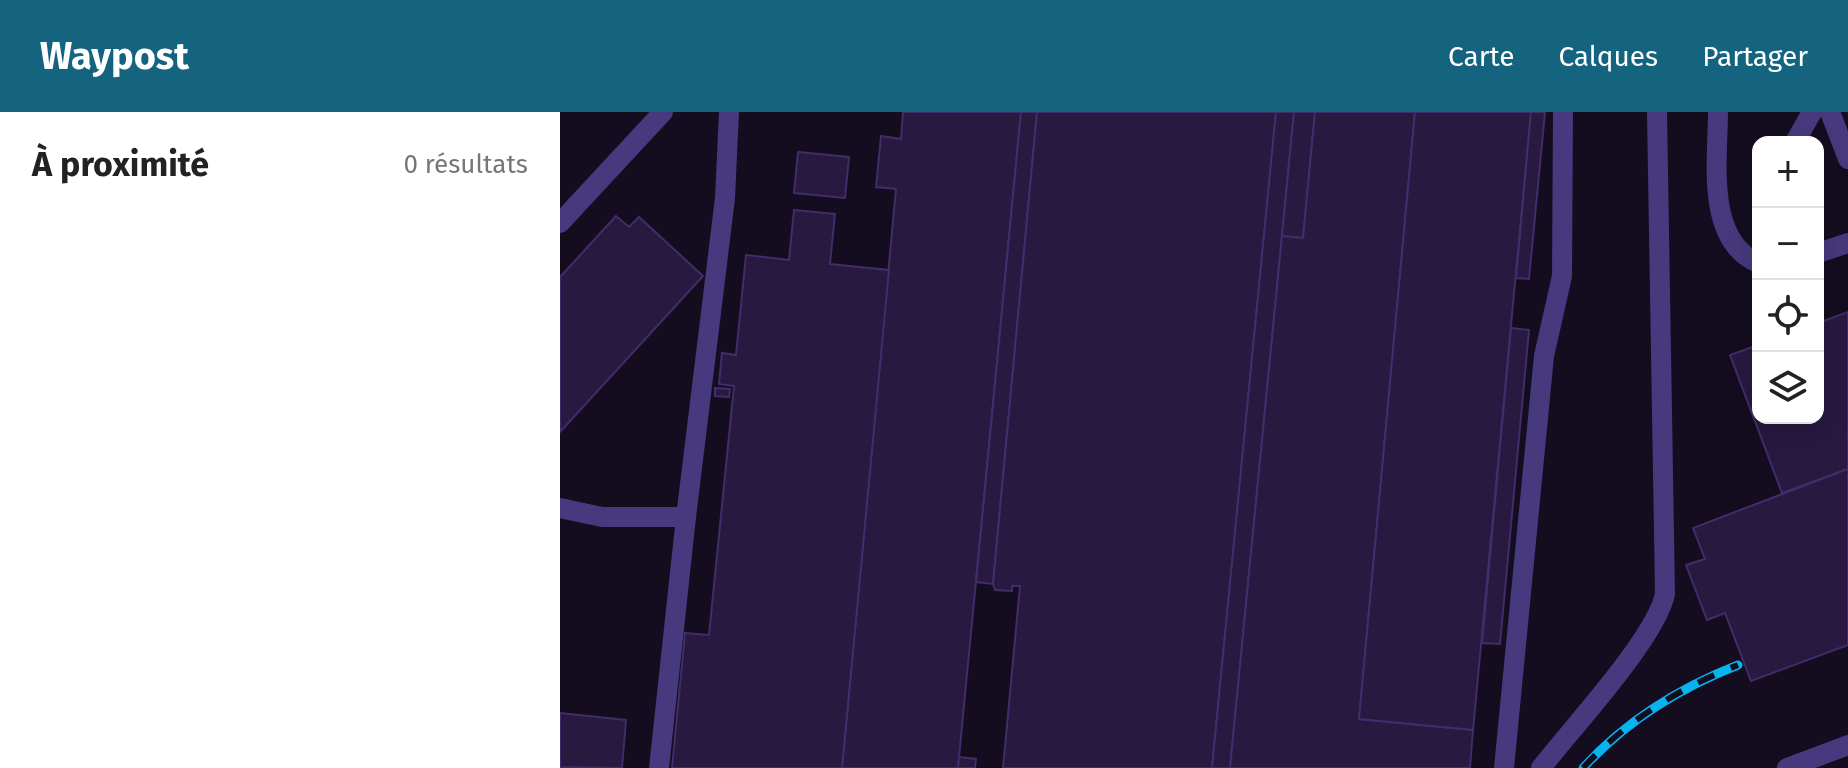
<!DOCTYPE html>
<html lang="fr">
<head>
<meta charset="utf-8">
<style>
	body { margin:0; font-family:"Fira Sans",sans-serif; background:#f2f2f2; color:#222 }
	.controls { position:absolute; right:24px; top:24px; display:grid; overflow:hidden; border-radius:16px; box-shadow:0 8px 32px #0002 }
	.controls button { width:72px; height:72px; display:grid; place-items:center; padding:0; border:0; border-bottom:2px solid #e0e0e0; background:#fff; color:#222; font:40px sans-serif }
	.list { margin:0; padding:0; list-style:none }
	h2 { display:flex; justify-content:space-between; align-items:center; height:104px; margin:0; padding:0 32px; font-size:34px }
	h2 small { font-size:26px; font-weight:400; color:#767676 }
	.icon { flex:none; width:44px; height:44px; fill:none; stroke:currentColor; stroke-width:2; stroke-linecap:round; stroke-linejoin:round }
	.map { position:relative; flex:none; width:1288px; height:656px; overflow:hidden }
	header { display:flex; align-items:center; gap:48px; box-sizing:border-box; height:112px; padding:0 40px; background:#15647f; color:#fff }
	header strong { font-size:38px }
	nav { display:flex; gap:44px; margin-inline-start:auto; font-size:28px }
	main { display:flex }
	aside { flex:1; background:#fff }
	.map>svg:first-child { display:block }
	.building { fill:#27193f; stroke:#422c6a; stroke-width:2 }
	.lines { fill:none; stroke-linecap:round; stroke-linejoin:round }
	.minor { stroke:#46397d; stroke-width:20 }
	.rail-casing { stroke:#06b4f0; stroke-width:9 }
	.rail { stroke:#130d1f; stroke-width:6; stroke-dasharray:18; stroke-linecap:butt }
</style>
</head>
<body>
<header>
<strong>Waypost</strong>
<nav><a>Carte</a><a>Calques</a><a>Partager</a></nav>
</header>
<main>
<aside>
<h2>À proximité<small>0 résultats</small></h2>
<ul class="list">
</ul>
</aside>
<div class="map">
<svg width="1288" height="656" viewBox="0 0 1288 656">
	<rect width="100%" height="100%" fill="#130d1f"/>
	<g class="building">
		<path d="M343,0H461L398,656H282L336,77L316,75L321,24L341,27Z"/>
		<path d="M461,0H477L433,472L416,470Z"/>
		<path d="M477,0H716L652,656H443L460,474H452V479L435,478L433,472Z"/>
		<path d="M716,0H734L670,656H652Z"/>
		<path d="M734,0H755L743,126L722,124Z"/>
		<path d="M755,0H855L799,607L913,618L910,656H670L722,124L743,126Z"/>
		<path d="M855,0H971L913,618L799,607Z"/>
		<path d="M971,0H985L969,167L956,166Z"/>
		<path d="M238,40L289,45L285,86L234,81Z"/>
		<path d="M234,98L275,102L270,152L329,158L282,656H112L125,521L149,523L174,274L159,272L162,241L176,243L186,143L229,148Z"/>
		<path d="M56,104L69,115L79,105L143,164L0,320V165Z"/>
		<path d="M1288,200V357L1222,381L1170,243L1198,233V306H1258V211Z"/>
		<path d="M951,216L969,218L940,532L922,531Z"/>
		<path d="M155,276L170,277L169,285L155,284Z"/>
		<path d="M1288,357V533L1191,569L1165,501L1147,508L1126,453L1145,447L1133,416Z"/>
		<path d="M0,601L66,608L62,656L0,655Z"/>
		<path d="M399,645L416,647L415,656H398Z"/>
	</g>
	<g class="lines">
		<g class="minor">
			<path d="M1158,0C1158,47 1145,128 1198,151"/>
			<path d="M1270,0L1288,47"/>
			<path d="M1235,30L1252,0"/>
			<path d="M0,111L103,0"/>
			<path d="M1258,141L1288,131"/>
			<path d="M0,396L42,405H126L165,86L169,0"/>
			<path d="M99,656L126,405"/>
			<path d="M944,656L984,244L1002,164L1003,0"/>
			<path d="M981,656C1012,616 1096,526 1105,482L1097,0"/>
			<path d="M1227,656L1288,633"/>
		</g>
		<g class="rail-casing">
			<path id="rail" d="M1023,656C1066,609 1119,576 1178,553"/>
		</g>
		<use href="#rail" class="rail"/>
	</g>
</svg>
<div class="controls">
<button>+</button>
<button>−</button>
<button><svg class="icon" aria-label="locate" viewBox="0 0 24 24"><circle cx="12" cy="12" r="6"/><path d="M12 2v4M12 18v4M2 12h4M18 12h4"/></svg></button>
<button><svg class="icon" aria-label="layers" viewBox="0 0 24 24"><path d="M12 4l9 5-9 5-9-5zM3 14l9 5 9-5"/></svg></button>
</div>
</div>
</main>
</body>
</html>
